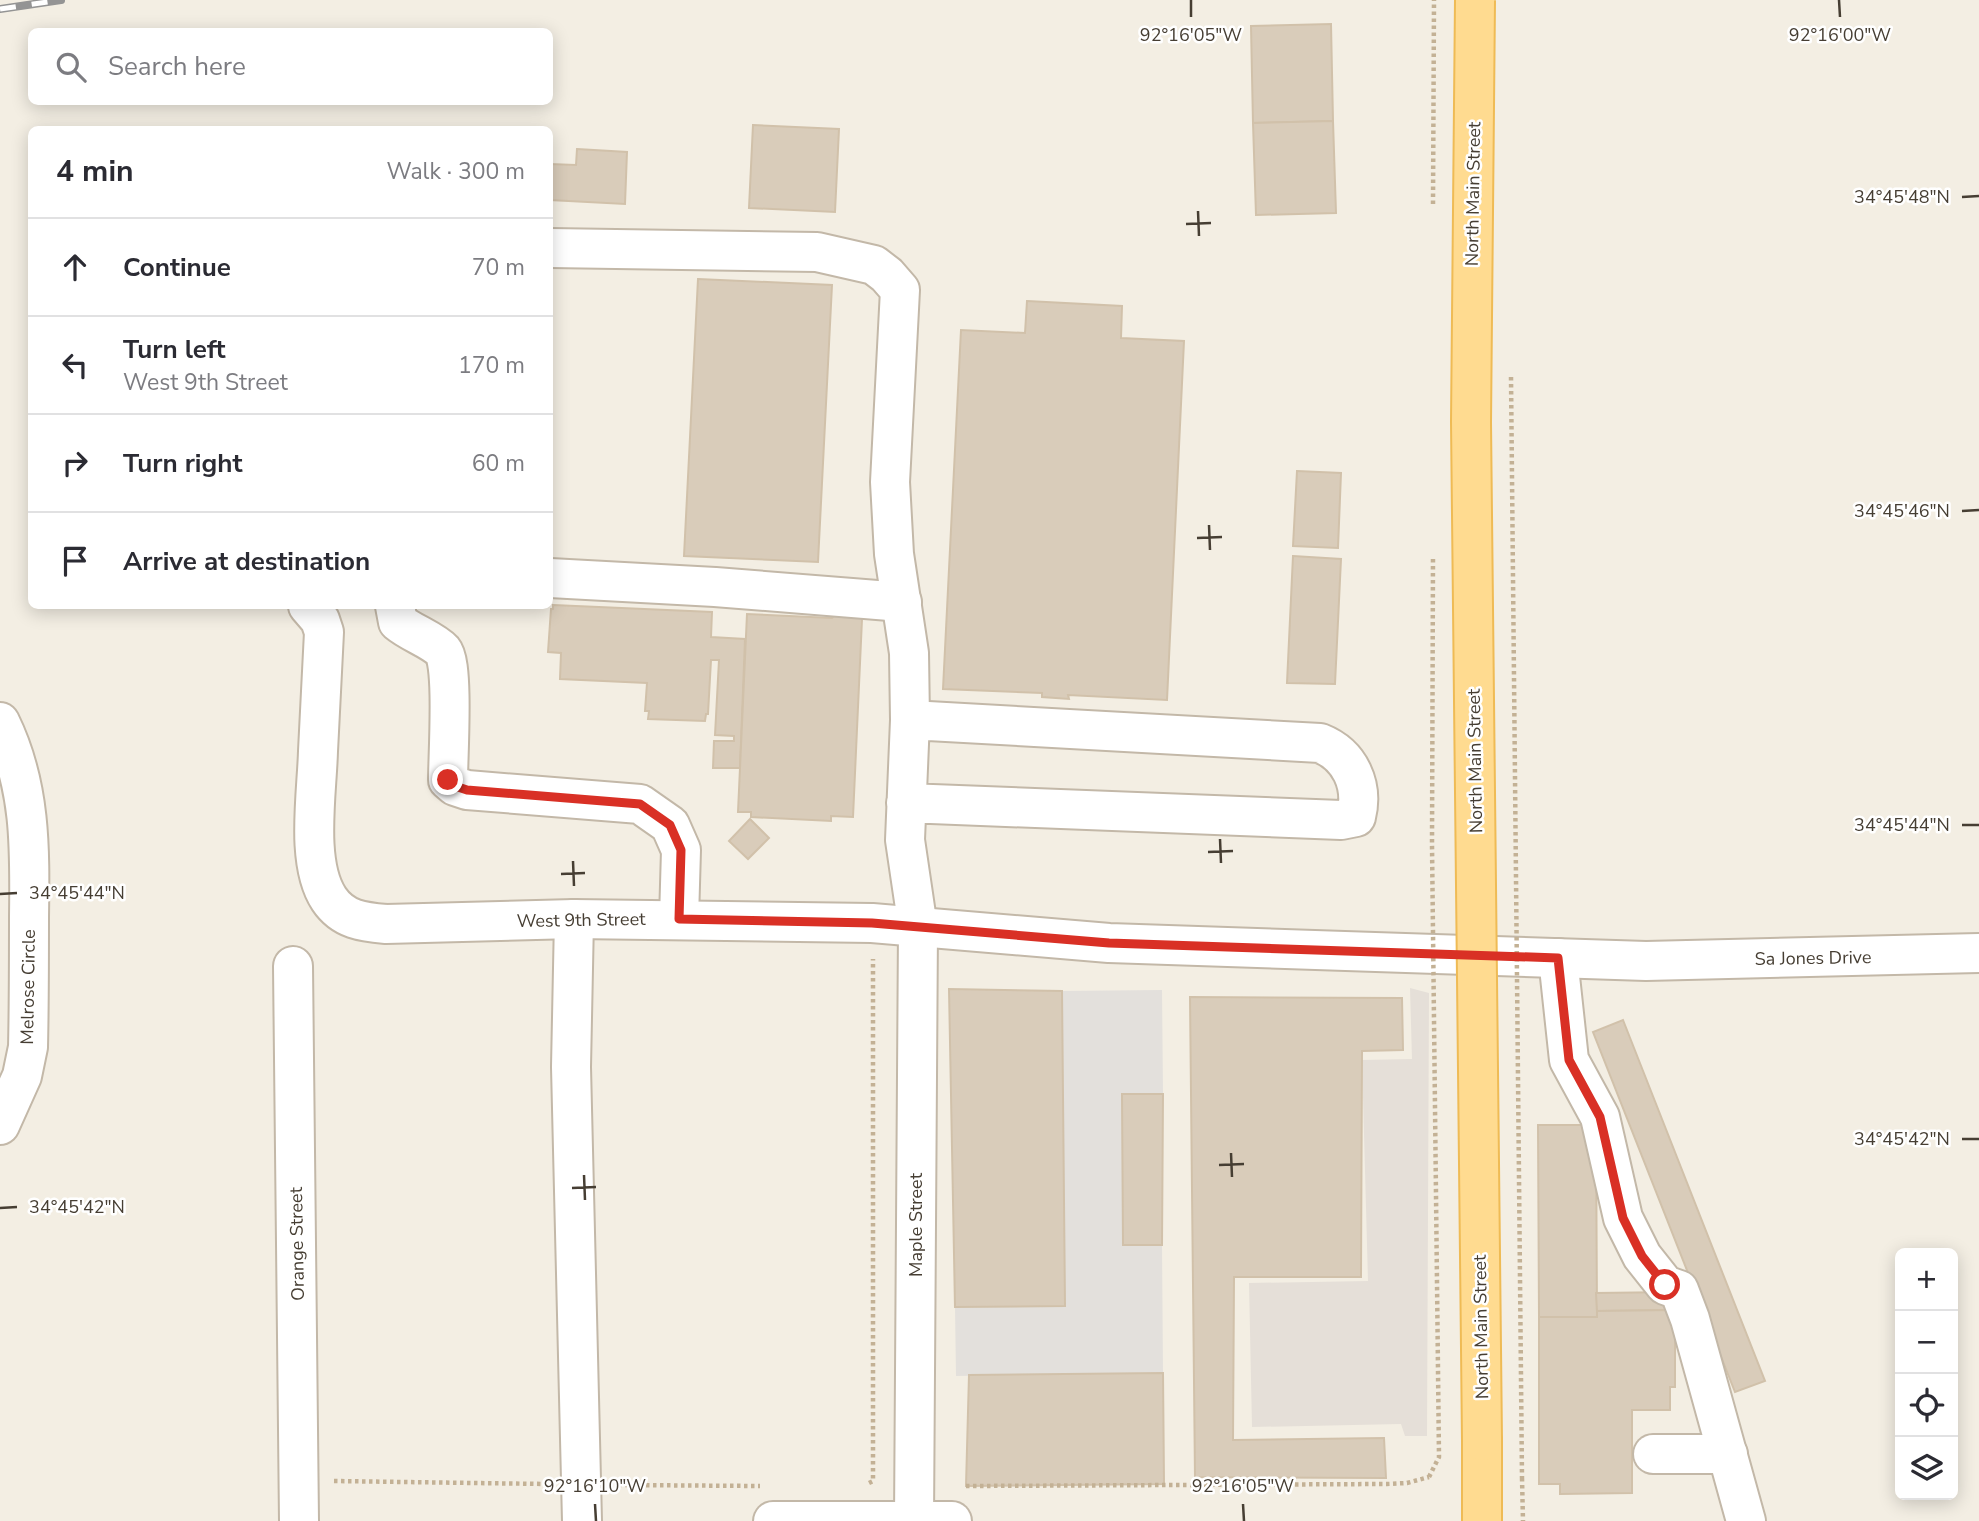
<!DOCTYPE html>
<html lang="en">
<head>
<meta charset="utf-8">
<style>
	body { margin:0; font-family:"Nunito Sans",sans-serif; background:#f7f7f7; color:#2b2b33 }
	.controls { position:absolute; right:21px; bottom:21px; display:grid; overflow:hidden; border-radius:10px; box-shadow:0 4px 18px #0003 }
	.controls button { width:63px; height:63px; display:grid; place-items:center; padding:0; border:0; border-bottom:2px solid #e1e1e2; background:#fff; color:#2b2b33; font:35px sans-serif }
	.stop { position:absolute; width:21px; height:21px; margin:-16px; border:5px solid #d93025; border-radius:50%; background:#fff }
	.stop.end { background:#d93025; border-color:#fff; box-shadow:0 2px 7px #0008 }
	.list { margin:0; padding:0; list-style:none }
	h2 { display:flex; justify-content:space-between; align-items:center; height:91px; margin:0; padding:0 28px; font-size:30px }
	h2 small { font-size:23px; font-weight:400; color:#7c7c81 }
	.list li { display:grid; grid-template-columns:46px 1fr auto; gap:21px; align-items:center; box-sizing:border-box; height:98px; padding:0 28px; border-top:2px solid #e1e1e2 }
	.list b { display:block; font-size:26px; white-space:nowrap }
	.list p { margin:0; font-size:23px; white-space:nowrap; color:#7c7c81 }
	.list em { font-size:23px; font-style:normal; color:#7c7c81 }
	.icon { flex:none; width:38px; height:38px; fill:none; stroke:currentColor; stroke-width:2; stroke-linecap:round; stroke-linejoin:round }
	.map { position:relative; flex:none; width:1979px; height:1521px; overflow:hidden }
	.search { position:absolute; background:#fff; box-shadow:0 4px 18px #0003; left:28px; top:28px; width:525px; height:77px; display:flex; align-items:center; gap:18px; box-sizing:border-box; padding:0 24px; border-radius:10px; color:#7c7c81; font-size:26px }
	.panel { position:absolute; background:#fff; box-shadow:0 4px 18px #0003; left:28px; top:126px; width:525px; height:483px; border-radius:10px }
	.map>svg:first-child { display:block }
	.industrial { fill:#e5dfd8 }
	.parking { fill:#e3e0dc }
	.building { fill:#d9ccba; stroke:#d1c1aa; stroke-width:2 }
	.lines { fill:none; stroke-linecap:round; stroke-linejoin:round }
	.minor-casing { stroke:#c3b8a8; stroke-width:42 }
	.major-casing { stroke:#efbb55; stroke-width:42 }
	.path { stroke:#c3b195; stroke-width:4.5; stroke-dasharray:3.5 3.5; stroke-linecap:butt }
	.minor { stroke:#fff; stroke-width:38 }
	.major { stroke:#ffdb90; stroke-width:38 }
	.rail-casing { stroke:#949494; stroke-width:8 }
	.rail { stroke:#fff; stroke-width:5; stroke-dasharray:16; stroke-linecap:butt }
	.major-bridge-casing { stroke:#efbb55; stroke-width:42; stroke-linecap:butt }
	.path-bridge { stroke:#c3b195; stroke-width:4.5; stroke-dasharray:3.5 3.5; stroke-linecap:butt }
	.major-bridge { stroke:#ffdb90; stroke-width:38 }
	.route { stroke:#d93025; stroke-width:9 }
	.ticks { fill:none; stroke:#463e33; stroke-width:2.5 }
	.labels { text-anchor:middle; stroke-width:5; stroke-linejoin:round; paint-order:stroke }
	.street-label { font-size:18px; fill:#463e33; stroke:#fff }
	.ticks-label { font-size:18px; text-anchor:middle; fill:#463e33; stroke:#fff; stroke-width:5; stroke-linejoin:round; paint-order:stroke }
</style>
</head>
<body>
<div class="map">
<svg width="1979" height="1521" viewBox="0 0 1979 1521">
	<rect width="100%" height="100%" fill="#f3eee3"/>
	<path class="industrial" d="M1410,988L1429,993L1427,1436H1405L1401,1424L1252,1427L1249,1283L1368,1281L1362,1060L1412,1059Z"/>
	<path class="parking" d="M1162,990L1163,1094H1122L1123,1245H1162L1163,1373L956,1376L955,1307L1065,1305L1062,991Z"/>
	<g class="building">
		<path d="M1331,24L1333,121L1253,123L1251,26Z"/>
		<path d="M1333,121L1336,213L1256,215L1253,123Z"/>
		<path d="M753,125L839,129L835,212L749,208Z"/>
		<path d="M577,149L627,152L625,204L550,200V164L576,165Z"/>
		<path d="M698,279L832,285L818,562L684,556Z"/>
		<path d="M1027,301L1122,306L1121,338L1184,341L1167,700L1068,695L1069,699L1042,697V693L943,689L961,330L1025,333Z"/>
		<path d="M1297,471L1341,473L1338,548L1293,546Z"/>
		<path d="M1293,556L1341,559L1335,684L1287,683Z"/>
		<path d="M553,605L712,612L711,637L745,639L740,768H713L714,741H734V736L715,735L719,660H711L708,714H706L705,721L648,719L649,711H645L647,683L560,679L561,653L548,652L551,609H553Z"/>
		<path d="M838,612L857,613L862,619L853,817L831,816V821L751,817V812H738L747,614L832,618Z"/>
		<path d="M750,819L769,838L748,859L729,841Z"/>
		<path d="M949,989L1062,991L1065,1306L955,1307Z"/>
		<path d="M1190,997L1402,998L1403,1050L1362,1051L1361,1277H1234L1233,1440L1384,1438L1386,1478L1195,1477Z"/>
		<path d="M1623,1020L1765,1381L1735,1392L1593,1032Z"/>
		<path d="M1122,1094H1163L1162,1245H1123Z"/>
		<path d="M1538,1125H1596L1597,1317H1539Z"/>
		<path d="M1675,1292V1310L1597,1311L1596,1293Z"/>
		<path d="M1675,1310V1387H1670V1410H1632V1493L1560,1494V1484H1539V1317H1597V1311Z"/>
		<path d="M1163,1373L1164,1484L966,1486L969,1375Z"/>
	</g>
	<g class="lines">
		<g class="minor-casing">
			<g id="minor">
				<path d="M550,248L817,252L874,265L887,275L900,290L890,482L894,554L909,653L910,720"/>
				<path d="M550,578L715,587L902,602"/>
				<path d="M308,606L320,620L324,632C322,672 320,711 318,751C317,793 305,863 329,899C343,920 363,922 386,924L574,919L872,923L1109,943L1646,961L1979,953"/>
				<path d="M395,606L398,622C411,633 433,640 443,651C454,664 448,757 448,780L455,786L467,790L640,804L670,825L681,850L679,919"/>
				<path d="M0,722C31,785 30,848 29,917C29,961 29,1004 28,1047L22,1076L0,1125"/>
				<path d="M906,803L1341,820L1356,817C1364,785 1350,755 1320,743L910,720L905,840L918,928L914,1521"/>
				<path d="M574,919L571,1067L582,1521"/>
				<path d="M1558,958L1569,1060L1600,1117L1623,1218L1642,1256L1665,1285L1679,1290L1690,1319L1746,1521"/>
				<path d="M293,966L299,1521"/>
				<path d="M1653,1454H1728"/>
				<path d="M773,1521H952"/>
			</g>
		</g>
		<g class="major-casing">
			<path id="major" d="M1482,1521V1441"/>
		</g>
		<g class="path">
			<path d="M1522,1478L1523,1521"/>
			<path d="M334,1481L546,1484"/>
			<path d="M869,1483L873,1481V959"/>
			<path d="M618,1485L760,1486"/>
			<path d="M966,1486L1387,1484L1407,1483L1429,1477"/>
		</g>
		<use href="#minor" class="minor"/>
		<use href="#major" class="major"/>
		<g class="rail-casing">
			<path id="rail" d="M0,9L61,0"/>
		</g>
		<use href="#rail" class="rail"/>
		<g class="major-bridge-casing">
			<path id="major-bridge" d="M1475,0L1471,422L1482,1441"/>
		</g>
		<g class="path-bridge">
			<path d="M1433,204L1434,0"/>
			<path d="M1511,377L1522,1478"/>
			<path d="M1429,1477L1439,1457L1432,844L1433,556"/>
		</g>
		<use href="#major-bridge" class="major-bridge"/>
	</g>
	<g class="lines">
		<path class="route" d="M448,780L455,786L467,790L640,804L670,825L681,850L679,919L872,923L1109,943L1558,958L1569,1060L1600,1117L1623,1218L1642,1256L1665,1285"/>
	</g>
	<path class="ticks" d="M1191,0V17M1839,0L1840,17M1962,197L1979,196M1198,211L1199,236M1186,224L1211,223M1962,511L1979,510M1209,525L1210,550M1197,538L1222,537M1962,825H1979M1220,839L1221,863M1208,852L1233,851M573,861L574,886M561,874L585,873M0,894L17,893M1962,1139H1979M1231,1153L1232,1177M1219,1165L1244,1164M584,1175L585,1200M572,1188L596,1187M0,1208L17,1207M595,1504L596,1521M1243,1504L1244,1521"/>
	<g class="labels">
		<g class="street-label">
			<text transform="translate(1473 194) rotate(-89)" y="6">North Main Street</text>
			<text transform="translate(1475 761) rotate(-91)" y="6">North Main Street</text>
			<text transform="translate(581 920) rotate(-1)" y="6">West 9th Street</text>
			<text transform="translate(1813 958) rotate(-1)" y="6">Sa Jones Drive</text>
			<text transform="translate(28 987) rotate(-89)" y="6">Melrose Circle</text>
			<text transform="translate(916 1225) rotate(-90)" y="6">Maple Street</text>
			<text transform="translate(297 1244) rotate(-91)" y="6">Orange Street</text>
			<text transform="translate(1481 1327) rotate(-91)" y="6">North Main Street</text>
		</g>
	</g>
	<g class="ticks-label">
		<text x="1191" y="41">92°16'05"W</text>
		<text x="1840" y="41">92°16'00"W</text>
		<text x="1902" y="203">34°45'48"N</text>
		<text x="1902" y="517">34°45'46"N</text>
		<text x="1902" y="831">34°45'44"N</text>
		<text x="77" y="899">34°45'44"N</text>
		<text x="1902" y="1145">34°45'42"N</text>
		<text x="77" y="1213">34°45'42"N</text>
		<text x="595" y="1492">92°16'10"W</text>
		<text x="1243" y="1492">92°16'05"W</text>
	</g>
</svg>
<div class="controls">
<button>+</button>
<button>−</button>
<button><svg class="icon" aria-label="locate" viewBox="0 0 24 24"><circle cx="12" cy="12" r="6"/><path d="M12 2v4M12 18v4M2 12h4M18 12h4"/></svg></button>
<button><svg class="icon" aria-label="layers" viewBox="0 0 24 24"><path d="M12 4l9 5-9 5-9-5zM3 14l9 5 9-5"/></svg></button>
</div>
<div class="stop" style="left:1665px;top:1285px"></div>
<div class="stop end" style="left:448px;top:780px"></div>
<div class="search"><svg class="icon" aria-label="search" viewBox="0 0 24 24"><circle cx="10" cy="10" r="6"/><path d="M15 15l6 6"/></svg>Search here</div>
<section class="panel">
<h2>4 min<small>Walk · 300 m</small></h2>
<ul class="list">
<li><svg class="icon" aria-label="ahead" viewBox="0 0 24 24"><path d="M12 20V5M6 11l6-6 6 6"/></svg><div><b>Continue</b></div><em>70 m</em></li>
<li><svg class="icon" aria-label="left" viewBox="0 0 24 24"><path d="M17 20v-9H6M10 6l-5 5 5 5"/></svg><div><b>Turn left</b><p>West 9th Street</p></div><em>170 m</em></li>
<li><svg class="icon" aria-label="right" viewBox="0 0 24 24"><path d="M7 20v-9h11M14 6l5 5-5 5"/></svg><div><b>Turn right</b></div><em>60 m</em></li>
<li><svg class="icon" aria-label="arrive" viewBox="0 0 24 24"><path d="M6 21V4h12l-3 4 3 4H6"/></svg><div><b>Arrive at destination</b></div></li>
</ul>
</section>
</div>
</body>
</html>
